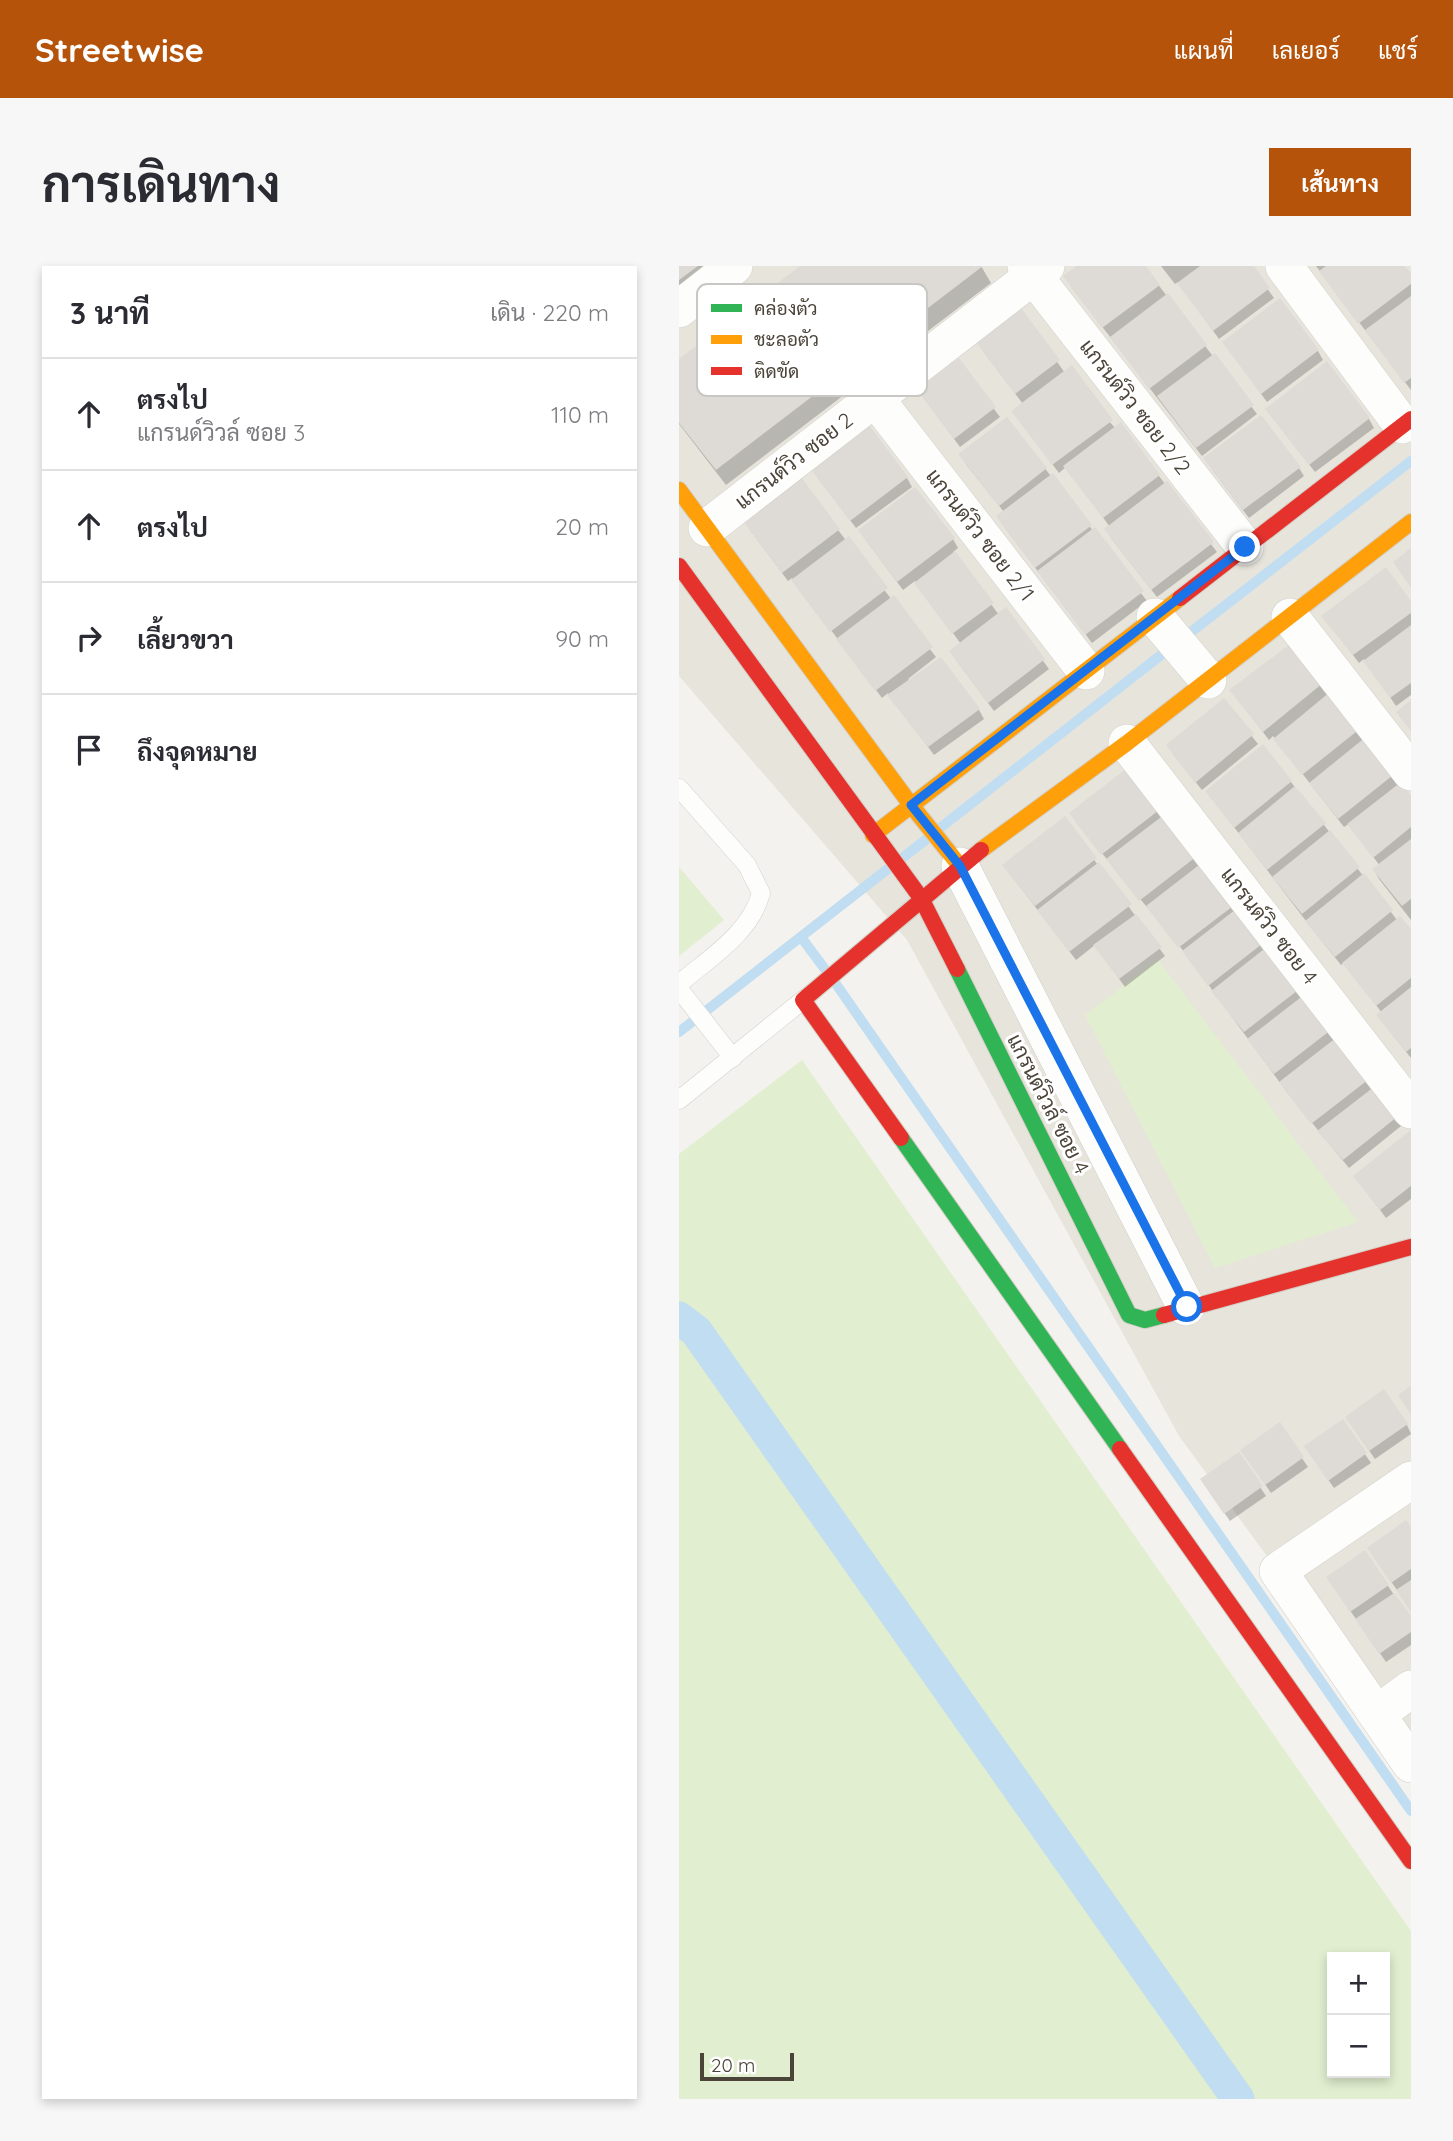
<!DOCTYPE html>
<html lang="th">
<head>
<meta charset="utf-8">
<style>
	body { margin:0; font-family:Quicksand,Sarabun,sans-serif; background:#f7f7f7; color:#2b2b33 }
	.controls { position:absolute; right:21px; bottom:21px; display:grid; overflow:hidden; border-radius:0px; box-shadow:0 4px 10px #0003 }
	.controls button { width:63px; height:63px; display:grid; place-items:center; padding:0; border:0; border-bottom:2px solid #e1e1e2; background:#fff; color:#2b2b33; font:35px sans-serif }
	.scale { position:absolute; left:21px; bottom:18px; width:94px; box-sizing:border-box; padding-left:7px; border:4px solid #4b4439; border-top:0; font-size:19px; line-height:24px; white-space:nowrap; color:#4b4439; -webkit-text-stroke:5px #fff; paint-order:stroke }
	.stop { position:absolute; width:21px; height:21px; margin:-16px; border:5px solid #1a73e8; border-radius:50%; background:#fff }
	.stop.end { background:#1a73e8; border-color:#fff; box-shadow:0 2px 7px #0008 }
	.list { margin:0; padding:0; list-style:none }
	h2 { display:flex; justify-content:space-between; align-items:center; height:91px; margin:0; padding:0 28px; font-size:30px }
	h2 small { font-size:23px; font-weight:400; color:#7c7c81 }
	.list li { display:grid; grid-template-columns:46px 1fr auto; gap:21px; align-items:center; box-sizing:border-box; height:112px; padding:0 28px; border-top:2px solid #e1e1e2 }
	.list b { display:block; font-size:26px; white-space:nowrap }
	.list p { margin:0; font-size:23px; white-space:nowrap; color:#7c7c81 }
	.list em { font-size:23px; font-style:normal; color:#7c7c81 }
	.icon { flex:none; width:38px; height:38px; fill:none; stroke:currentColor; stroke-width:2; stroke-linecap:round; stroke-linejoin:round }
	.map { position:relative; flex:none; width:732px; height:1833px; overflow:hidden; border-radius:0px }
	header { display:flex; align-items:center; gap:42px; box-sizing:border-box; height:98px; padding:0 35px; background:#b45309; color:#fff }
	header strong { font-size:33px }
	nav { display:flex; gap:38px; margin-inline-start:auto; font-size:24px }
	.intro { display:flex; align-items:center; justify-content:space-between; box-sizing:border-box; height:168px; padding:0 42px }
	h1 { margin:0; font-size:49px }
	.button { padding:18px 32px; border-radius:0px; background:#b45309; color:#fff; font-size:24px; font-weight:700 }
	main { display:flex; gap:42px; padding:0 42px }
	aside { flex:1; background:#fff; border-radius:0px; box-shadow:0 4px 10px #0003 }
	.map>svg:first-child { display:block }
	.residential { fill:#e7e4dc }
	.green { fill:#e1eecf; fill-rule:evenodd }
	.shadow { fill:#0003 }
	.lines { fill:none; stroke-linecap:round; stroke-linejoin:round }
	.stream { stroke:#c0ddf1; stroke-width:10 }
	.canal { stroke:#c0ddf1; stroke-width:33 }
	.building { fill:#dedbd6 }
	.lane-casing { stroke:#d2d0cb; stroke-width:19 }
	.street-casing { stroke:#d2d0cb; stroke-width:38 }
	.fast-casing { stroke:#d3cfc5; stroke-width:18 }
	.slow-casing { stroke:#d3cfc5; stroke-width:18 }
	.jam-casing { stroke:#d3cfc5; stroke-width:18 }
	.lane { stroke:#fdfdfc; stroke-width:18 }
	.street { stroke:#fdfdfc; stroke-width:37 }
	.fast { stroke:#30b455; stroke-width:16 }
	.slow { stroke:#ff9f0a; stroke-width:16 }
	.jam { stroke:#e5322d; stroke-width:16 }
	.route { stroke:#1a73e8; stroke-width:9 }
	.labels { text-anchor:middle; stroke-width:6; stroke-linejoin:round; paint-order:stroke }
	.street-label { font-size:21px; fill:#4b4439; stroke:#fff }
	.key { fill:#fff; stroke:#c9c7c4; stroke-width:2 }
	.key-label { font-size:19px; fill:#4b4439 }
</style>
</head>
<body>
<header>
<strong>Streetwise</strong>
<nav><a>แผนที่</a><a>เลเยอร์</a><a>แชร์</a></nav>
</header>
<div class="intro"><h1>การเดินทาง</h1><a class="button">เส้นทาง</a></div>
<main>
<aside>
<h2>3 นาที<small>เดิน · 220 m</small></h2>
<ul class="list">
<li><svg class="icon" aria-label="ahead" viewBox="0 0 24 24"><path d="M12 20V5M6 11l6-6 6 6"/></svg><div><b>ตรงไป</b><p>แกรนด์วิวล์ ซอย 3</p></div><em>110 m</em></li>
<li><svg class="icon" aria-label="ahead" viewBox="0 0 24 24"><path d="M12 20V5M6 11l6-6 6 6"/></svg><div><b>ตรงไป</b></div><em>20 m</em></li>
<li><svg class="icon" aria-label="right" viewBox="0 0 24 24"><path d="M7 20v-9h11M14 6l5 5-5 5"/></svg><div><b>เลี้ยวขวา</b></div><em>90 m</em></li>
<li><svg class="icon" aria-label="arrive" viewBox="0 0 24 24"><path d="M6 21V4h12l-3 4 3 4H6"/></svg><div><b>ถึงจุดหมาย</b></div></li>
</ul>
</aside>
<div class="map">
<svg width="732" height="1833" viewBox="0 0 732 1833">
	<rect width="100%" height="100%" fill="#f4f2ee"/>
	<path class="residential" d="M0,0H732V1487L500,1170L228,674L0,410Z"/>
	<g class="green">
		<path d="M0,601L45,654L0,690Z"/>
		<path d="M479,694L679,956L536,1002L406,749Z"/>
		<path d="M123,794L732,1665V1833H0V888ZM653,1691H706V1807H653Z"/>
	</g>
	<g class="shadow">
		<path d="M0,0H43L0,33Z"/>
		<path d="M124,0H302L312,17L47,219L0,158V95Z"/>
		<path d="M401,0H465L578,148L523,190L391,19Z"/>
		<path d="M482,0H572L595,32L540,73L499,16L496,18Z"/>
		<path d="M637,0H724L732,10V124Z"/>
		<path d="M342,45L386,107L480,210L538,286L478,331L432,272L431,261L387,201L380,207L340,154L344,138L304,85Z"/>
		<path d="M551,85H639L644,94L588,136Z"/>
		<path d="M279,95L321,151L281,181L240,125Z"/>
		<path d="M594,152L690,153L695,162L636,206Z"/>
		<path d="M328,153L468,335L413,377L324,259L319,251L325,246L286,197Z"/>
		<path d="M532,202H620L625,210L570,252Z"/>
		<path d="M139,212H228L233,221L177,262Z"/>
		<path d="M236,223L274,273L279,282L274,286L320,349L327,344L370,403L315,445L277,394L282,378L236,315L224,324L186,273Z"/>
		<path d="M71,264H159L257,391L229,413L231,415L300,444L305,453L255,489L209,427L203,432L113,312L109,315Z"/>
		<path d="M707,304L732,337V429L717,440L685,393L680,397L645,351Z"/>
		<path d="M613,378L732,533V654L700,613L695,604L701,600L670,558L665,561L594,470L590,474L552,424Z"/>
		<path d="M545,435L579,478L523,524L494,488Z"/>
		<path d="M452,501L727,856L670,902L607,825L507,688L397,556Z"/>
		<path d="M612,516L718,654L721,652L732,666V792L705,758L703,747L665,697L662,699L634,664L528,526Z"/>
		<path d="M385,553L486,690L446,721L416,679L397,694L331,608Z"/>
		<path d="M732,867V933L707,952L676,910Z"/>
		<path d="M663,1155L692,1197L655,1222L632,1189Z"/>
		<path d="M600,1159L629,1201L592,1227L569,1193Z"/>
		<path d="M728,1159L732,1168L696,1193L673,1160Z"/>
		<path d="M559,1188L587,1230L551,1255L528,1222Z"/>
		<path d="M727,1257L732,1264V1344L695,1291Z"/>
		<path d="M654,1320H709L732,1354V1379L707,1396Z"/>
	</g>
	<g class="lines">
		<g class="stream">
			<path d="M503,373L732,195"/>
			<path d="M261,562L491,382"/>
			<path d="M222,593L249,572"/>
			<path d="M122,671L148,706"/>
			<path d="M157,718L732,1545"/>
			<path d="M0,766L210,602"/>
		</g>
		<path class="canal" d="M0,1052L17,1065L559,1833"/>
	</g>
	<g class="building">
		<path d="M0,0H19L0,14Z"/>
		<path d="M121,0H304L37,204L0,157V93Z"/>
		<path d="M398,0H467L481,19L423,62L384,10Z"/>
		<path d="M521,0H575L591,22L534,65L498,17Z"/>
		<path d="M647,0H726L732,8V18L679,58L640,5Z"/>
		<path d="M489,27L528,79L470,123L431,71Z"/>
		<path d="M732,30V112L725,117L686,64Z"/>
		<path d="M601,32L640,84L582,128L543,76Z"/>
		<path d="M342,42L381,94L336,128L297,76Z"/>
		<path d="M536,87L575,139L517,182L478,130Z"/>
		<path d="M280,92L317,141L275,173L238,124Z"/>
		<path d="M648,95L691,152L630,199L586,143Z"/>
		<path d="M393,99L434,154L373,199L332,145Z"/>
		<path d="M582,149L622,201L564,244L524,192Z"/>
		<path d="M328,151L368,202L320,240L279,188Z"/>
		<path d="M442,156L481,209L424,252L384,200Z"/>
		<path d="M190,159L229,211L171,255L132,203Z"/>
		<path d="M374,207L413,259L356,302L317,250Z"/>
		<path d="M122,211L161,263L103,307L64,255Z"/>
		<path d="M488,215L535,276L472,324L425,263Z"/>
		<path d="M236,221L276,272L218,316L179,264Z"/>
		<path d="M416,261L465,325L406,369L358,305Z"/>
		<path d="M170,270L209,322L151,366L112,314Z"/>
		<path d="M732,282V322L714,296Z"/>
		<path d="M276,285L315,337L273,368L235,317Z"/>
		<path d="M707,301L732,335V347L674,389L642,350Z"/>
		<path d="M215,329L254,381L196,425L157,373Z"/>
		<path d="M327,341L366,393L309,437L270,385Z"/>
		<path d="M732,359V417L711,432L684,395Z"/>
		<path d="M614,376L644,417L584,466L550,424Z"/>
		<path d="M262,391L301,443L249,481L208,429Z"/>
		<path d="M651,426L682,462L623,509L594,473Z"/>
		<path d="M545,432L575,468L516,517L487,479Z"/>
		<path d="M732,434V465L717,446Z"/>
		<path d="M688,470L718,506L659,553L630,517Z"/>
		<path d="M584,478L613,515L555,562L526,525Z"/>
		<path d="M452,499L484,541L422,589L390,547Z"/>
		<path d="M722,516L732,530V561L694,592L668,558Z"/>
		<path d="M616,520L647,557L588,604L559,567Z"/>
		<path d="M490,545L522,587L460,635L427,593Z"/>
		<path d="M386,550L418,592L356,640L323,599Z"/>
		<path d="M651,564L681,601L623,648L593,611Z"/>
		<path d="M732,573V633L723,640L693,603Z"/>
		<path d="M529,592L562,634L499,682L467,640Z"/>
		<path d="M420,596L453,638L390,686L358,644Z"/>
		<path d="M685,607L714,644L656,691L626,655Z"/>
		<path d="M565,637L592,671L529,720L503,685Z"/>
		<path d="M457,648L483,681L440,713L414,679Z"/>
		<path d="M721,650L732,663V712L697,740L663,697Z"/>
		<path d="M594,676L627,718L565,766L532,725Z"/>
		<path d="M732,721V782L727,786L697,749Z"/>
		<path d="M630,725L657,760L595,808L568,773Z"/>
		<path d="M662,768L694,810L632,858L600,816Z"/>
		<path d="M700,817L723,847L664,894L638,865Z"/>
		<path d="M732,864V920L701,944L674,910Z"/>
		<path d="M732,1120V1149L719,1129Z"/>
		<path d="M705,1123L729,1158L690,1185L666,1151Z"/>
		<path d="M664,1153L688,1187L649,1215L625,1180Z"/>
		<path d="M601,1156L625,1191L586,1219L561,1184Z"/>
		<path d="M560,1186L584,1220L545,1248L521,1213Z"/>
		<path d="M727,1254L732,1261V1303L712,1317L688,1282Z"/>
		<path d="M686,1284L710,1319L671,1346L647,1311Z"/>
		<path d="M732,1314V1346L717,1324Z"/>
		<path d="M715,1327L732,1350V1366L700,1388L676,1353Z"/>
	</g>
	<g class="lines">
		<g class="lane-casing">
			<g id="lane">
				<path d="M0,522L68,599L82,627C72,667 30,692 0,718"/>
				<path d="M0,723L54,792"/>
				<path d="M0,834L124,734"/>
			</g>
		</g>
		<g class="street-casing">
			<g id="street">
				<path d="M347,0L566,281"/>
				<path d="M605,0L723,159"/>
				<path d="M0,43L55,0"/>
				<path d="M196,132L407,405"/>
				<path d="M28,262L367,0"/>
				<path d="M476,351L529,414"/>
				<path d="M611,351L732,506"/>
				<path d="M448,477L732,844"/>
				<path d="M281,600L507,1041"/>
				<path d="M732,1214L599,1305L732,1498"/>
				<path d="M698,1448L732,1423"/>
			</g>
		</g>
		<g class="fast-casing">
			<g id="fast">
				<path d="M278,703L450,1049L466,1054L485,1049"/>
				<path d="M222,872L441,1183"/>
			</g>
		</g>
		<g class="slow-casing">
			<g id="slow">
				<path d="M0,224L232,539L281,600"/>
				<path d="M194,569L501,332"/>
				<path d="M302,584L448,477L732,256"/>
			</g>
		</g>
		<g class="jam-casing">
			<g id="jam">
				<path d="M0,300L242,632L278,703"/>
				<path d="M501,332L732,153"/>
				<path d="M222,872L124,734L302,584"/>
				<path d="M485,1049L732,981"/>
				<path d="M441,1183L732,1595"/>
			</g>
		</g>
		<use href="#lane" class="lane"/>
		<use href="#street" class="street"/>
		<use href="#fast" class="fast"/>
		<use href="#slow" class="slow"/>
		<use href="#jam" class="jam"/>
	</g>
	<g class="lines">
		<path class="route" d="M508,1041L281,600L232,539L566,281"/>
	</g>
	<g class="labels">
		<g class="street-label">
			<text transform="translate(456 141) rotate(52)" y="7">แกรนด์วิว ซอย 2/2</text>
			<text transform="translate(115 195) rotate(-38)" y="7">แกรนด์วิว ซอย 2</text>
			<text transform="translate(301 269) rotate(52)" y="7">แกรนด์วิว ซอย 2/1</text>
			<text transform="translate(590 660) rotate(52)" y="7">แกรนด์วิว ซอย 4</text>
			<text transform="translate(369 838) rotate(63)" y="7">แกรนด์วิวล์ ซอย 4</text>
		</g>
	</g>
	<rect x="18" y="18" width="230" height="112" rx="10" class="key"/>
	<rect x="32" y="38" width="31" height="8" fill="#30b455"/>
	<rect x="32" y="69" width="31" height="9" fill="#ff9f0a"/>
	<rect x="32" y="101" width="31" height="8" fill="#e5322d"/>
	<g class="key-label">
		<text x="75" y="49">คล่องตัว</text>
		<text x="75" y="80">ชะลอตัว</text>
		<text x="75" y="112">ติดขัด</text>
	</g>
</svg>
<div class="controls">
<button>+</button>
<button>−</button>
</div>
<div class="scale">20 m</div>
<div class="stop" style="left:508px;top:1041px"></div>
<div class="stop end" style="left:566px;top:281px"></div>
</div>
</main>
</body>
</html>
